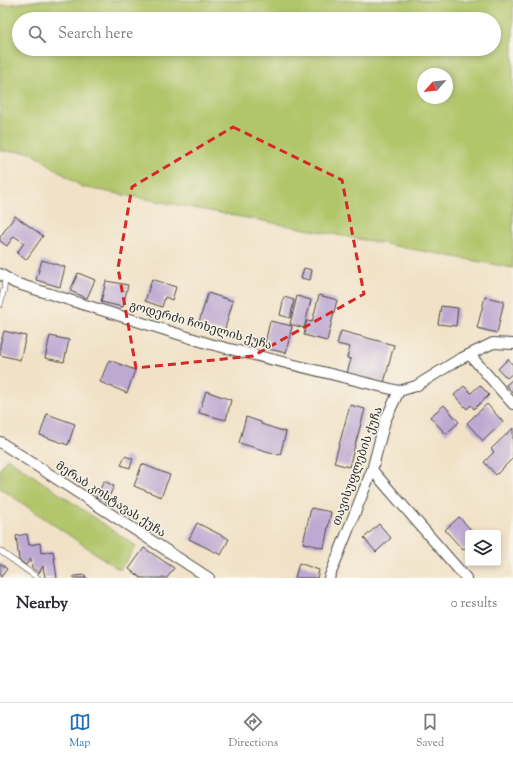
<!DOCTYPE html>
<html lang="en">
<head>
<meta charset="utf-8">
<style>
	body { margin:0; font-family:"Sorts Mill Goudy","Noto Serif Georgian",serif; background:#f2f2f3; color:#2b2b33 }
	.controls { position:absolute; right:12px; bottom:12px; display:grid; overflow:hidden; border-radius:4px; box-shadow:0 2px 6px #0003 }
	.controls button { width:36px; height:36px; display:grid; place-items:center; padding:0; border:0; border-bottom:1px solid #e1e1e2; background:#fff; color:#2b2b33; font:20px sans-serif }
	.compass { position:absolute; left:417px; top:68px; width:36px; height:36px; border-radius:50%; background:#fff; box-shadow:0 2px 6px #0003; rotate:243deg }
	.list { margin:0; padding:0; list-style:none }
	h2 { display:flex; justify-content:space-between; align-items:center; height:52px; margin:0; padding:0 16px; font-size:17px }
	h2 small { font-size:13px; font-weight:400; color:#7c7c81 }
	.icon { flex:none; width:22px; height:22px; fill:none; stroke:currentColor; stroke-width:2; stroke-linecap:round; stroke-linejoin:round }
	.map { position:relative; flex:none; width:513px; height:578px; overflow:hidden }
	.search { position:absolute; background:#fff; box-shadow:0 2px 6px #0003; left:12px; right:12px; top:12px; height:44px; display:flex; align-items:center; gap:10px; box-sizing:border-box; padding:0 14px; border-radius:22px; color:#7c7c81; font-size:15px }
	.sheet { height:124px; background:#fff }
	nav { display:flex; justify-content:space-around; align-items:center; box-sizing:border-box; height:56px; border-top:1px solid #e1e1e2; background:#fff; font-size:11px; color:#7c7c81 }
	nav a { display:grid; justify-items:center; gap:2px }
	nav .on { color:#1f6fb2 }
	.map>svg:first-child { display:block }
	.green { fill:#b1c569; stroke:#6e784a; fill-rule:evenodd }
	.building { fill:#bda9d1 }
	.lines { fill:none; stroke-linecap:round; stroke-linejoin:round }
	.lane-casing { stroke:#494642; stroke-width:6 }
	.street-casing { stroke:#494642; stroke-width:12 }
	.lane { stroke:#fff; stroke-width:5 }
	.street { stroke:#fff; stroke-width:10 }
	.marked { fill:none; stroke:#d62828; stroke-width:3; stroke-dasharray:8 5; stroke-linejoin:round }
	.labels { text-anchor:middle; stroke-width:3; stroke-linejoin:round; paint-order:stroke }
	.street-label { font-size:12px; fill:#2b2b2b; stroke:#f7f3e8 }
</style>
</head>
<body>
<div class="map">
<svg width="513" height="578" viewBox="0 0 513 578">
	<rect width="100%" height="100%" fill="#f7f3e8"/>
	<filter id="ink" filterUnits="userSpaceOnUse"><feTurbulence type="fractalNoise" baseFrequency=".025" numOctaves="2"/><feDisplacementMap in="SourceGraphic" scale="8" xChannelSelector="R" yChannelSelector="G"/><feConvolveMatrix kernelMatrix="1 2 1 2 8 2 1 2 1" color-interpolation-filters="sRGB"/></filter>
	<filter id="wash" filterUnits="userSpaceOnUse"><feTurbulence type="fractalNoise" baseFrequency=".012" numOctaves="4" result="noise"/><feDisplacementMap in="SourceGraphic" scale="16" xChannelSelector="R" yChannelSelector="G"/><feGaussianBlur stdDeviation="0.9" result="paint"/><feColorMatrix in="noise" values="0 0 0 0 0 0 0 0 0 0 0 0 0 0 0 0 0 1.4 0 .05"/><feComposite in="paint" operator="in"/></filter>
	<g filter="url(#wash)">
		<rect width="100%" height="100%" fill="#f1e2c7"/>
		<g class="green">
			<path d="M42,0H513V268L82,187L31,152L0,151V6ZM19,19H494V49H19ZM423,74H447V98H423Z"/>
			<path d="M7,458L136,546L120,570L0,488V469Z"/>
		</g>
		<g id="blocks">
			<g class="building">
				<path d="M15,216L43,236L26,260L17,253L24,243L14,236L7,246L0,241V237Z"/>
				<path d="M42,260L65,267L60,287L36,280Z"/>
				<path d="M304,268L312,270L310,280L301,278Z"/>
				<path d="M78,273L95,280L87,298L70,291Z"/>
				<path d="M152,279L176,287L172,300L165,297L162,307L145,301Z"/>
				<path d="M106,281L128,285L123,307L101,302Z"/>
				<path d="M208,293L233,301L224,332L198,325Z"/>
				<path d="M319,295L337,300L327,341L304,335L307,321L312,322Z"/>
				<path d="M297,296L311,300L304,328L290,324Z"/>
				<path d="M284,297L294,300L290,318L280,315Z"/>
				<path d="M485,297L504,301L497,333L477,328Z"/>
				<path d="M441,306L458,308L456,326L438,324Z"/>
				<path d="M270,321L292,326L286,353L264,348Z"/>
				<path d="M4,331L26,336L20,360L0,355V345Z"/>
				<path d="M341,331L394,345L384,383L347,373L351,359L347,358L350,347L337,344Z"/>
				<path d="M50,336L69,340L64,362L45,358Z"/>
				<path d="M508,359L513,365V373L507,378L498,369Z"/>
				<path d="M109,360L135,370L127,393L100,382Z"/>
				<path d="M513,379V393L506,385Z"/>
				<path d="M480,385L489,395L474,409L471,405L467,409L454,395L464,386L471,393Z"/>
				<path d="M206,391L231,400L226,420L199,413Z"/>
				<path d="M487,404L503,422L483,441L467,423Z"/>
				<path d="M350,405L365,409L349,467L334,463Z"/>
				<path d="M444,405L459,422L446,434L430,417Z"/>
				<path d="M47,414L75,424L68,445L40,435Z"/>
				<path d="M246,417L261,422V424L286,432L280,455L239,443Z"/>
				<path d="M513,428V458L496,475L484,462L494,452L491,449Z"/>
				<path d="M125,456L133,459L130,468L121,465Z"/>
				<path d="M142,464L170,475L161,497L134,486Z"/>
				<path d="M104,481L114,486L105,505L95,500Z"/>
				<path d="M311,508L331,512L324,548L303,543Z"/>
				<path d="M459,517L474,533H468V545L463,550L445,530Z"/>
				<path d="M197,523L229,539L221,555L189,539Z"/>
				<path d="M379,524L391,538L376,552L364,538Z"/>
				<path d="M27,534L29,545L40,543L41,553L53,551L57,578H45L43,566L39,573L32,568L31,558L26,565L19,560L16,536Z"/>
				<path d="M144,548L174,568L167,578H141L129,569Z"/>
				<path d="M0,563L7,569L1,577L0,576Z"/>
				<path d="M299,563L319,570L317,578H295Z"/>
				<path d="M85,575L86,578H74V576Z"/>
			</g>
		</g>
	</g>
	<g filter="url(#ink)">
		<use href="#blocks" fill-opacity="0" stroke="#494642" stroke-width="1"/>
		<g class="lines">
			<g class="lane-casing">
				<g id="lane">
					<path d="M0,305L4,289L5,277"/>
					<path d="M0,551L38,578"/>
				</g>
			</g>
			<g class="street-casing">
				<g id="street">
					<path d="M0,274L15,283L210,344L399,391"/>
					<path d="M470,355L513,404"/>
					<path d="M0,442L209,578"/>
					<path d="M372,470L466,578"/>
					<path d="M329,578L372,470L385,421L399,391L416,386L458,360L493,343L513,344"/>
				</g>
			</g>
			<use href="#lane" class="lane"/>
			<use href="#street" class="street"/>
		</g>
	</g>
	<path class="marked" d="M233,127L342,180L364,294L253,356L136,368L118,268L132,187Z"/>
	<g class="labels">
		<g class="street-label">
			<text transform="translate(201 325) rotate(16)" y="4">გოდერძი ჩოხელის ქუჩა</text>
			<text transform="translate(357 466) rotate(-70)" y="4">თავისუფლების ქუჩა</text>
			<text transform="translate(111 499) rotate(33)" y="4">მერაბ კოსტავას ქუჩა</text>
		</g>
	</g>
</svg>
<div class="controls">
<button><svg class="icon" aria-label="layers" viewBox="0 0 24 24"><path d="M12 4l9 5-9 5-9-5zM3 14l9 5 9-5"/></svg></button>
</div>
<svg class="compass" viewBox="-18 -18 36 36"><path d="M0-13l5 13h-10z" fill="#e53935"/><path d="M0 13l5-13h-10z" fill="#7c7c81"/></svg>
<div class="search"><svg class="icon" aria-label="search" viewBox="0 0 24 24"><circle cx="10" cy="10" r="6"/><path d="M15 15l6 6"/></svg>Search here</div>
</div>
<section class="sheet">
<h2>Nearby<small>0 results</small></h2>
<ul class="list">
</ul>
</section>
<nav>
<a class="on"><svg class="icon" aria-label="map" viewBox="0 0 24 24"><path d="M3 6l6-2 6 2 6-2v14l-6 2-6-2-6 2zM9 4v14M15 6v14"/></svg>Map</a>
<a><svg class="icon" aria-label="directions" viewBox="0 0 24 24"><path d="M12 3l9 9-9 9-9-9zM9 14v-3h6M13 9l2 2-2 2"/></svg>Directions</a>
<a><svg class="icon" aria-label="saved" viewBox="0 0 24 24"><path d="M7 4h10v16l-5-4-5 4z"/></svg>Saved</a>
</nav>
</body>
</html>
